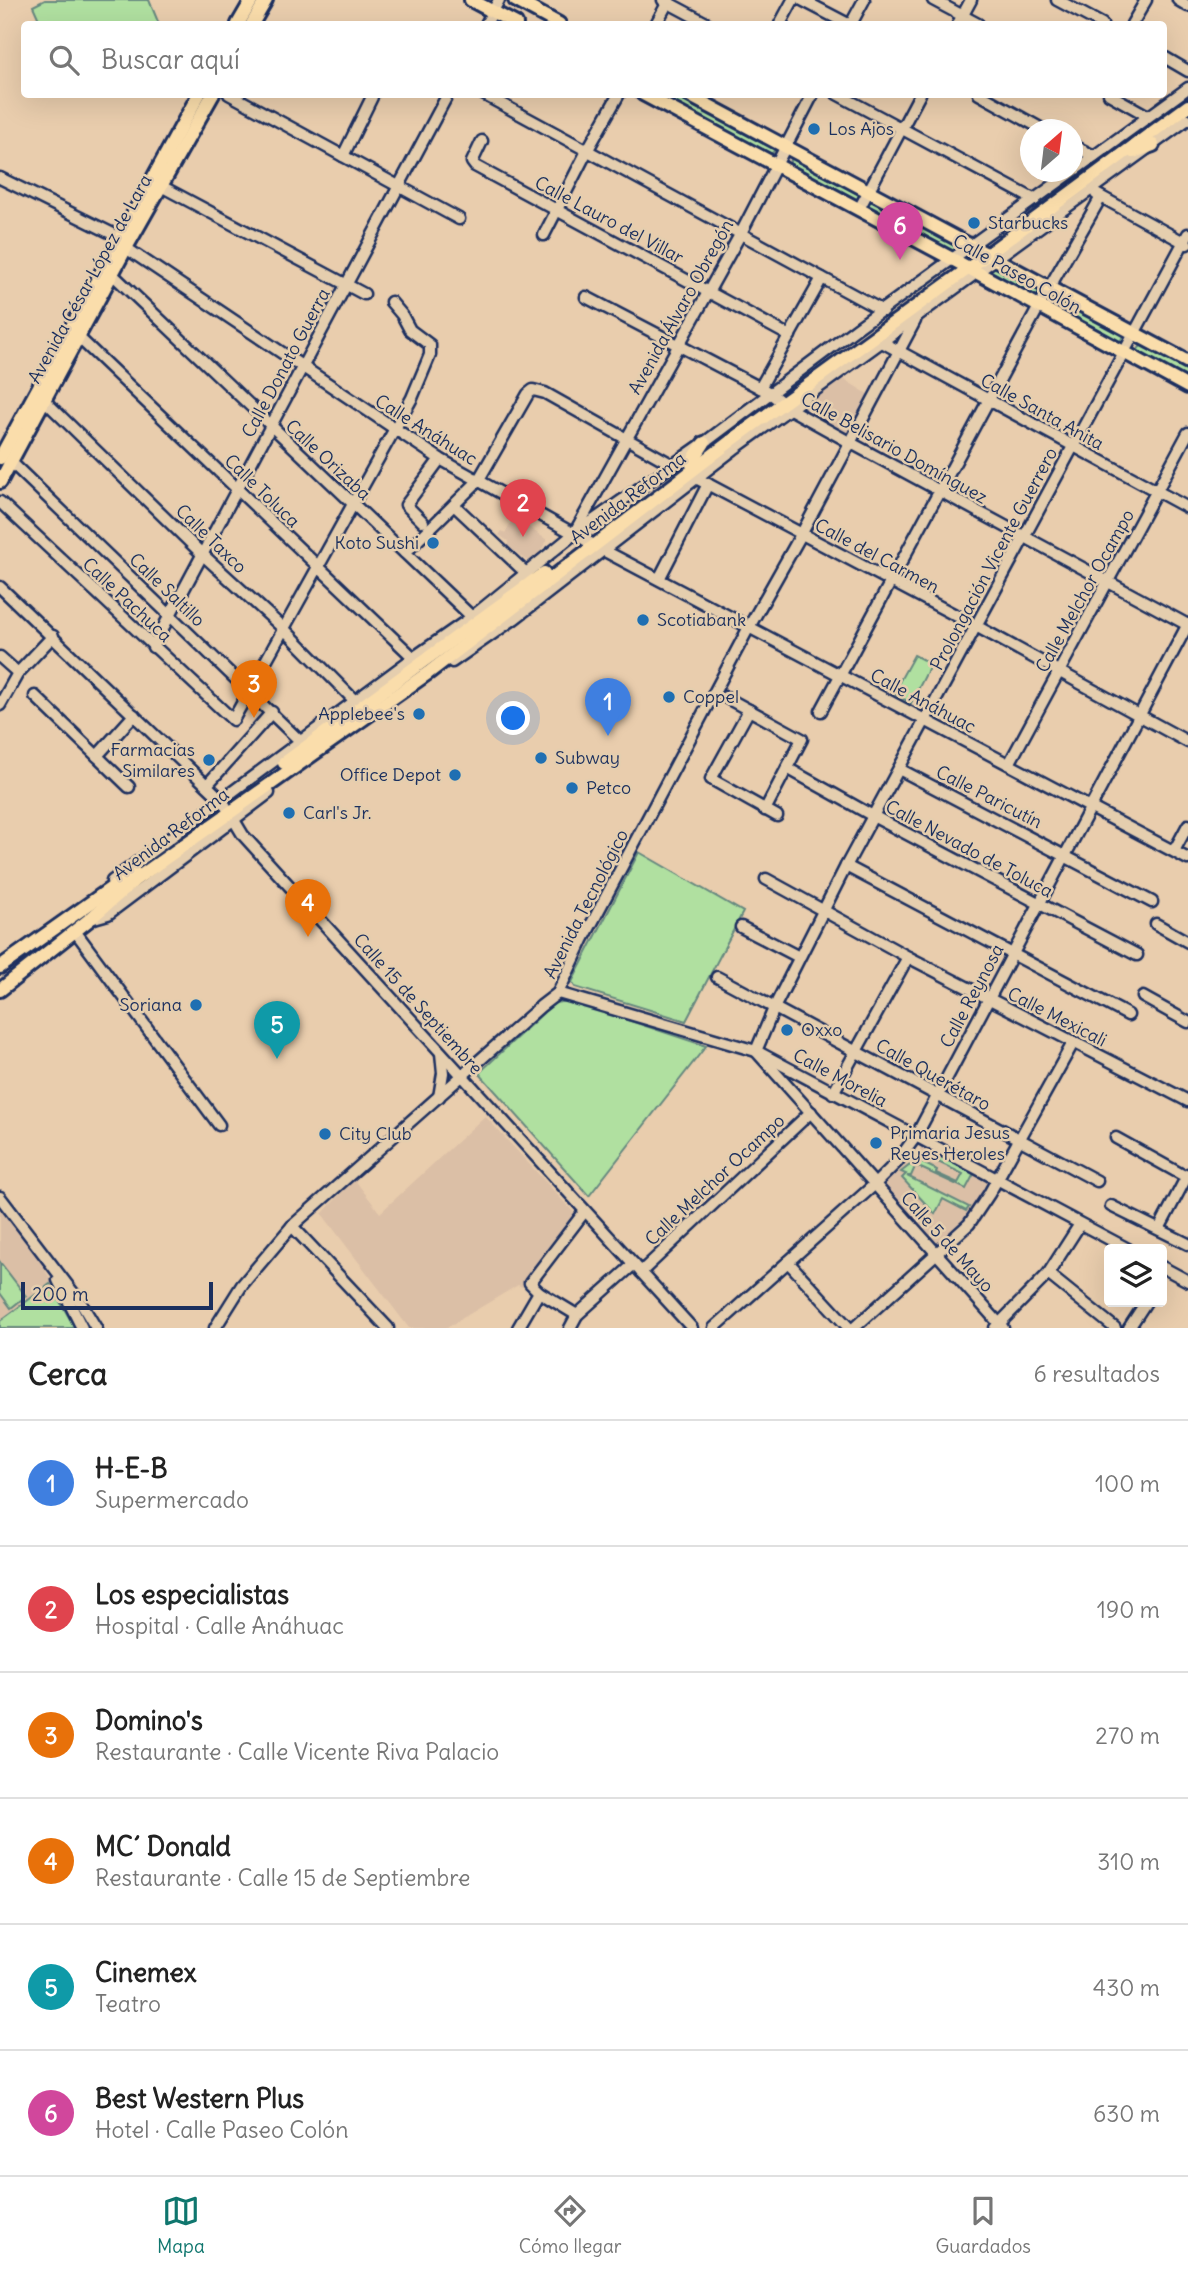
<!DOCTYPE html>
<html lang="es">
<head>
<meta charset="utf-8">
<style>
	body { margin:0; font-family:Delius,sans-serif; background:#f6f6f6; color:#222 }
	.controls { position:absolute; right:21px; bottom:21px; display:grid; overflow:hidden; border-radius:7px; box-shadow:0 7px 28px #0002 }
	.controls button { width:63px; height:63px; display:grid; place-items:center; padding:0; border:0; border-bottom:2px solid #e0e0e0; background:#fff; color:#222; font:35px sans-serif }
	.compass { position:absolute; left:1020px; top:119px; width:63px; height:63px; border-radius:50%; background:#fff; box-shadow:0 7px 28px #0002; rotate:28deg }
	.scale { position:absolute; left:21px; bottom:18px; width:192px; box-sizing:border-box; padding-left:7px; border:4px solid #1b2f5e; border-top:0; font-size:19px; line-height:24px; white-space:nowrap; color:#1b2f5e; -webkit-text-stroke:5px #e5ceae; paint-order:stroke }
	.you { position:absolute; left:514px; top:719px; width:24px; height:24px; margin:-18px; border:5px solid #fff; border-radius:50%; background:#1a73e8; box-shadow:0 0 0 10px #1a73e833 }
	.badge { display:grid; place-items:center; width:46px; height:46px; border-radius:50%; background:#0f766e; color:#fff; font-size:23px; font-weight:700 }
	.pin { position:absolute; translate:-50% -58px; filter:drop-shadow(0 2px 4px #0008) }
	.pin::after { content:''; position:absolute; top:37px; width:24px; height:21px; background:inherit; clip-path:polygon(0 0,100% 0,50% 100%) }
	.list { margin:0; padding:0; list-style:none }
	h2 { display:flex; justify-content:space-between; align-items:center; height:91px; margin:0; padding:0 28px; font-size:30px }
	h2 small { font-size:23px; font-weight:400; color:#767676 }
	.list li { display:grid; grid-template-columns:46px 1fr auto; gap:21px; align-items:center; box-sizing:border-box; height:126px; padding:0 28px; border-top:2px solid #e0e0e0 }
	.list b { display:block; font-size:26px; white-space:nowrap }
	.list p { margin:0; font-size:23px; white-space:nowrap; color:#767676 }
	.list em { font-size:23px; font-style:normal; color:#767676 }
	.icon { flex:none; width:38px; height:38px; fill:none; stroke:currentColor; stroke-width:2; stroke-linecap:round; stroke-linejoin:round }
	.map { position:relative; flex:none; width:1188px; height:1328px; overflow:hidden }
	.search { position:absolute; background:#fff; box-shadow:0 7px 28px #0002; left:21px; right:21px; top:21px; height:77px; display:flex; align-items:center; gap:18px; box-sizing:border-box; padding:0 24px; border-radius:7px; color:#767676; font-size:26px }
	.sheet { height:847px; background:#fff }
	nav { display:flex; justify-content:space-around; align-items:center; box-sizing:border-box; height:98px; border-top:2px solid #e0e0e0; background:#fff; font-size:19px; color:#767676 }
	nav a { display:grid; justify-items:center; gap:4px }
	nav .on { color:#0f766e }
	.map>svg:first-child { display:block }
	.built { fill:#dbbfa6 }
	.green { fill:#b0e0a0; stroke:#66887f; stroke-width:2 }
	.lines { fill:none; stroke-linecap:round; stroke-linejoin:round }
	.minor-casing { stroke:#1b2f5e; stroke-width:15 }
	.major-casing { stroke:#1b2f5e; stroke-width:18 }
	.minor { stroke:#e5ceae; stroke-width:10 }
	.major { stroke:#faddab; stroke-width:12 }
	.poi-dot { fill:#1f6fb2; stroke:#e5ceae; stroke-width:2.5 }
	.labels { text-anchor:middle; stroke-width:5; stroke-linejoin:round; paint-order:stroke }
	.poi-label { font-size:18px; fill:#1b2f5e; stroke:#e5ceae; text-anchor:start }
	.street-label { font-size:18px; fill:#1b2f5e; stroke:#e5ceae }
</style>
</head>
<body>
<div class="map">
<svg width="1188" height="1328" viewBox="0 0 1188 1328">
	<rect width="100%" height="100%" fill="#e9cdad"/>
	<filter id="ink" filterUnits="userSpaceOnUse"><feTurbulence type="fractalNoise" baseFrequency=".0143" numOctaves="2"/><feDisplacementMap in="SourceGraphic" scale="14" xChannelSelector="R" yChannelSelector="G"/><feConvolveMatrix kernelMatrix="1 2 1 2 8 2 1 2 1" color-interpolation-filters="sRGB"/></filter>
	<g filter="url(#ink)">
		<g class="built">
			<path d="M842,378L871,396L850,436L799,409Z"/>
			<path d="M514,517L547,540L535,560L529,562L508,546V541L499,535L502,531L505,533Z"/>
			<path d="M485,1116L576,1215L522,1287L518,1285L446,1328H409L322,1214L354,1179L380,1213Z"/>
			<path d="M922,1146L990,1180L968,1218L937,1244L884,1185L915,1157Z"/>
			<path d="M0,1206L36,1254L78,1328H0Z"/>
		</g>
		<g class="green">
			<path d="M45,0H149L159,24H41L33,6Z"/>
			<path d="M652,95H681L775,146L774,151L770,155L765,154Z"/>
			<path d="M793,156L861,191L855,203L792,169L789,164Z"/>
			<path d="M873,200L957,244L956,250L951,253L869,208V203Z"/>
			<path d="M997,264L1124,334L1118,346L983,275Z"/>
			<path d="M1143,344L1188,367V382L1139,356L1138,349Z"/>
			<path d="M914,655L931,664L911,703L893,693Z"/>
			<path d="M639,852L743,912L686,1021L575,987L572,982Z"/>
			<path d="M570,1001L706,1046L589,1196L479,1073L554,1003Z"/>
			<path d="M942,1154L975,1172L966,1189L912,1164L915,1159L937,1170L936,1173L958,1183L963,1174L938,1162Z"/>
			<path d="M910,1165L915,1167L911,1176H907L969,1207L966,1211L943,1199L935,1214L902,1178L906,1174L901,1172Z"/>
			<path d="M0,1262L26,1296L11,1308L0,1293Z"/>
			<path d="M50,1284L75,1328H0V1321Z"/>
		</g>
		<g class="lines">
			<g class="minor-casing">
				<g id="minor">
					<path d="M663,0L708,24"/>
					<path d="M802,0L848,24"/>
					<path d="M933,0L978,24"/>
					<path d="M1057,0L1102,24"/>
					<path d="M1178,0L1188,6"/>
					<path d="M486,24L499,0"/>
					<path d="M656,24L669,0"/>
					<path d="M780,24L793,0"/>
					<path d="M851,24L864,0"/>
					<path d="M958,24L971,0"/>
					<path d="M1132,24L1146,0"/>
					<path d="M1164,57L1188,71"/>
					<path d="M229,94L459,219"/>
					<path d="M483,94L883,311"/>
					<path d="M837,94L1035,200"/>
					<path d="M979,94L1044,130"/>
					<path d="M1109,94L1148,116"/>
					<path d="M482,141L472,162L475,166L790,336"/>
					<path d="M1072,145L1094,156"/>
					<path d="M343,156L372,97"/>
					<path d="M0,178L119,237L126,248L440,459L603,550L1188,859"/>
					<path d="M161,186L364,294"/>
					<path d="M1096,194L1187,244"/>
					<path d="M859,209L920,94"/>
					<path d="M544,235L587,151L619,94"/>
					<path d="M109,271L472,617"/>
					<path d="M586,297L770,393L790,409L851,443L1188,625"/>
					<path d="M75,334L416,660"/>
					<path d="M882,342L1188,508"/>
					<path d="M760,388L822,278"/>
					<path d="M44,400L202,554L285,630L355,701"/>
					<path d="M11,462L300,741"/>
					<path d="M698,479L976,626L1188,742"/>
					<path d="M0,502L233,720L412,398L430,355V345L410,330L402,315L391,302"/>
					<path d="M454,505L527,574"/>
					<path d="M423,522L406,505L440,459"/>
					<path d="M576,530L741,233L813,94"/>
					<path d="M405,553L478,481L528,394L533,390L545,393L673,465"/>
					<path d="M659,579L708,484"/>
					<path d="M0,587L222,800L243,835L692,1328"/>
					<path d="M153,647L448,94"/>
					<path d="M0,657L18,673"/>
					<path d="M452,662L514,619L734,449L1188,119"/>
					<path d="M35,696L129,787"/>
					<path d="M725,697L802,739L765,810"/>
					<path d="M0,705L18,673L53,636"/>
					<path d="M749,710L711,779L777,816"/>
					<path d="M821,711L1049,288L1101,197"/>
					<path d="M97,756L134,715"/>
					<path d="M1009,764L1188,433"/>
					<path d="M787,768L873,816L1137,955"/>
					<path d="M899,769L1152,902"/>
					<path d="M207,785L272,712"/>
					<path d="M1174,851L1188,825"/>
					<path d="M846,866L1128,1015"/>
					<path d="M766,879L908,957L1188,1101"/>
					<path d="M112,881L413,658L472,617L574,534L704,443L857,328L1188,88"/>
					<path d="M94,918L108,914L269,793"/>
					<path d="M1156,924L1188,942"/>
					<path d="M741,927L799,957"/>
					<path d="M75,931L219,1125"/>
					<path d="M717,977L1097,1181"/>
					<path d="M558,993L756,1051L1128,1249"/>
					<path d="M1143,997L1188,1022"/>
					<path d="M833,1093L908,957"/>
					<path d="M439,1097L443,1073L441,1053"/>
					<path d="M1116,1138L1188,1178"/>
					<path d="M0,1197L81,1303L96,1328"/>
					<path d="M1111,1206L1188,1244"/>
					<path d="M292,1226L388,1328"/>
					<path d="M1159,1229L1188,1174"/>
					<path d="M788,1262L849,1328"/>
					<path d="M1162,1267L1188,1281"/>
					<path d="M641,1272L811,1112"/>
					<path d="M1048,1274L1115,1328"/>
					<path d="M58,1280L82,1328"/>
					<path d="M577,1315L539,1292L530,1283L585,1211"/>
					<path d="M215,1328L242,1285L292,1226L541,1006L558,993L583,940L749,627L802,533L915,321"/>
					<path d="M518,1328L539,1292"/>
					<path d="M570,1328L577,1315L634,1264"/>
					<path d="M714,1328L874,1185L897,1162L916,1136L1188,624"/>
					<path d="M854,1328L969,1224L989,1194L1073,1043"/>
					<path d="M995,1328L1048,1274L1080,1224"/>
					<path d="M1003,1328L756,1051L775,1006L846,866L1188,234"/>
					<path d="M1129,1328L1146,1302"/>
				</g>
			</g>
			<g class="major-casing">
				<g id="major">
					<path d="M471,0L516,24"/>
					<path d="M515,0L559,24"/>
					<path d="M238,24L252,0"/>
					<path d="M252,24L266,0"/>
					<path d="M643,94L954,260L1188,387"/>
					<path d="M687,94L1188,362"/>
					<path d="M1133,152L1153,145"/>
					<path d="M0,458L199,94"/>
					<path d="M691,463L704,443"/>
					<path d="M0,482L126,248L213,94"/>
					<path d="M284,763L544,573"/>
					<path d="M0,967L134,872"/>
					<path d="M0,990L90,919L136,879L428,673L731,441L969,268L1188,106"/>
				</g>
			</g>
			<use href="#minor" class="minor"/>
			<use href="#major" class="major"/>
		</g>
	</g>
	<g class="poi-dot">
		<circle cx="814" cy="129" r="7"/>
		<circle cx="974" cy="223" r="7"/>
		<circle cx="433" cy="543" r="7"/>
		<circle cx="643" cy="620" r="7"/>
		<circle cx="669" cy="697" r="7"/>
		<circle cx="419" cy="714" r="7"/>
		<circle cx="541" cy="758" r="7"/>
		<circle cx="209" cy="760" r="7"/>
		<circle cx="455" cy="775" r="7"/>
		<circle cx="572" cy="788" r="7"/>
		<circle cx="289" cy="813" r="7"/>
		<circle cx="196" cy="1005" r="7"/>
		<circle cx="787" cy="1030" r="7"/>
		<circle cx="325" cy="1134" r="7"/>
		<circle cx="876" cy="1143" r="7"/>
	</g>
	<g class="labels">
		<g class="poi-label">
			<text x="828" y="135">Los Ajos</text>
			<text x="988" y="229">Starbucks</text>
			<text x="419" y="549" text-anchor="end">Koto Sushi</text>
			<text x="657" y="626">Scotiabank</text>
			<text x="683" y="703">Coppel</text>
			<text x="405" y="720" text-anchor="end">Applebee's</text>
			<text x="195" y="756" text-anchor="end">Farmacias<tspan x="195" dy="21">Similares</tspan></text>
			<text x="555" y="764">Subway</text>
			<text x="441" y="781" text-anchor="end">Office Depot</text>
			<text x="586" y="794">Petco</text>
			<text x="303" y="819">Carl's Jr.</text>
			<text x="182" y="1011" text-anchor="end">Soriana</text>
			<text x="801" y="1036">Oxxo</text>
			<text x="890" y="1139">Primaria Jesus<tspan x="890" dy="21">Reyes Heroles</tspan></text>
			<text x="339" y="1140">City Club</text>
		</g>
		<g class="street-label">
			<text transform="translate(609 220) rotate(28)" y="6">Calle Lauro del Villar</text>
			<text transform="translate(1017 274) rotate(29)" y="6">Calle Paseo Colón</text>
			<text transform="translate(90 279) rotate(-61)" y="6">Avenida César López de Lara</text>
			<text transform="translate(681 307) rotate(-61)" y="6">Avenida Álvaro Obregón</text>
			<text transform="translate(286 363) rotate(-62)" y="6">Calle Donato Guerra</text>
			<text transform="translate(1042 412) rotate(29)" y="6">Calle Santa Anita</text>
			<text transform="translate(426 430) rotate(32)" y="6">Calle Anáhuac</text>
			<text transform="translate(894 448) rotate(29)" y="6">Calle Belisario Domínguez</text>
			<text transform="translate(328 460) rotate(43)" y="6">Calle Orizaba</text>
			<text transform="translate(262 491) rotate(44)" y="6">Calle Toluca</text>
			<text transform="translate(628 498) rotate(-37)" y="6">Avenida Reforma</text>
			<text transform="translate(211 539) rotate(44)" y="6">Calle Taxco</text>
			<text transform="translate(877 556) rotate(28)" y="6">Calle del Carmen</text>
			<text transform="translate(994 559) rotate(-62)" y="6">Prolongación Vicente Guerrero</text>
			<text transform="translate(167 590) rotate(44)" y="6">Calle Saltillo</text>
			<text transform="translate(1085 591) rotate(-61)" y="6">Calle Melchor Ocampo</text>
			<text transform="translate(127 600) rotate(43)" y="6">Calle Pachuca</text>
			<text transform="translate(923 701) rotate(28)" y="6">Calle Anáhuac</text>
			<text transform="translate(989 797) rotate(27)" y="6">Calle Paricutín</text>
			<text transform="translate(171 834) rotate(-37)" y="6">Avenida Reforma</text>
			<text transform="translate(969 849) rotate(28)" y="6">Calle Nevado de Toluca</text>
			<text transform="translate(586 904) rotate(-63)" y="6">Avenida Tecnológico</text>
			<text transform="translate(972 996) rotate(-62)" y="6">Calle Reynosa</text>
			<text transform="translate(418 1004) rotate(48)" y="6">Calle 15 de Septiembre</text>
			<text transform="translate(1057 1017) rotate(27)" y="6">Calle Mexicali</text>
			<text transform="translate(933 1075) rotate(29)" y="6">Calle Querétaro</text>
			<text transform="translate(840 1078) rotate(28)" y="6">Calle Morelia</text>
			<text transform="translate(715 1180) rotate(-43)" y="6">Calle Melchor Ocampo</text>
			<text transform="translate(947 1242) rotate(48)" y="6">Calle 5 de Mayo</text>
		</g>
	</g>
</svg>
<div class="controls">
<button><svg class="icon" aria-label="layers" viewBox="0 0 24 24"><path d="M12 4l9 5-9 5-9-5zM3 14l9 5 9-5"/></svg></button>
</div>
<svg class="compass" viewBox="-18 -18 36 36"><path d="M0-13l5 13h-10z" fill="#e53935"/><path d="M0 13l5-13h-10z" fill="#767676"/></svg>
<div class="scale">200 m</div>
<div class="you"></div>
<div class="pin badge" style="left:608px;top:736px;background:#3f7fe0">1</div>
<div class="pin badge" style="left:523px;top:537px;background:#e0444e">2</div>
<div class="pin badge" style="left:254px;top:718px;background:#e8710a">3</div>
<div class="pin badge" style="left:308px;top:937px;background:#e8710a">4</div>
<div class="pin badge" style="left:277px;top:1059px;background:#0f9aa8">5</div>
<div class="pin badge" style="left:900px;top:260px;background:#d1479c">6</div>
<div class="search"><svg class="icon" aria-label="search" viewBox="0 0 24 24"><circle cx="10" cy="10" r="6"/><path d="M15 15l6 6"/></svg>Buscar aquí</div>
</div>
<section class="sheet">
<h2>Cerca<small>6 resultados</small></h2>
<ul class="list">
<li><span class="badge" style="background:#3f7fe0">1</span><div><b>H-E-B</b><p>Supermercado</p></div><em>100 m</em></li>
<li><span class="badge" style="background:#e0444e">2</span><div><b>Los especialistas</b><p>Hospital · Calle Anáhuac</p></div><em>190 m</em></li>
<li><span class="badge" style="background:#e8710a">3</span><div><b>Domino's</b><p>Restaurante · Calle Vicente Riva Palacio</p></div><em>270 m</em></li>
<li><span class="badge" style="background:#e8710a">4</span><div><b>MC´ Donald</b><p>Restaurante · Calle 15 de Septiembre</p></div><em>310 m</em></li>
<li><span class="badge" style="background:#0f9aa8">5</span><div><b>Cinemex</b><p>Teatro</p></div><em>430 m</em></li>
<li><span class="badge" style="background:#d1479c">6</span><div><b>Best Western Plus</b><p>Hotel · Calle Paseo Colón</p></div><em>630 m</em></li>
</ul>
</section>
<nav>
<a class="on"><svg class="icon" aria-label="map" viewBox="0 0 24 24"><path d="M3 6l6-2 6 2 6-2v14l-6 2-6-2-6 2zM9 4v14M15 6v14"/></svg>Mapa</a>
<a><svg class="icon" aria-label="directions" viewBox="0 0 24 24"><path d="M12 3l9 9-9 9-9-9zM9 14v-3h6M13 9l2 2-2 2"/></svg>Cómo llegar</a>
<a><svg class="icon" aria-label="saved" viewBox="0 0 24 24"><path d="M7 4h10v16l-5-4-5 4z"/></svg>Guardados</a>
</nav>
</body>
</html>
